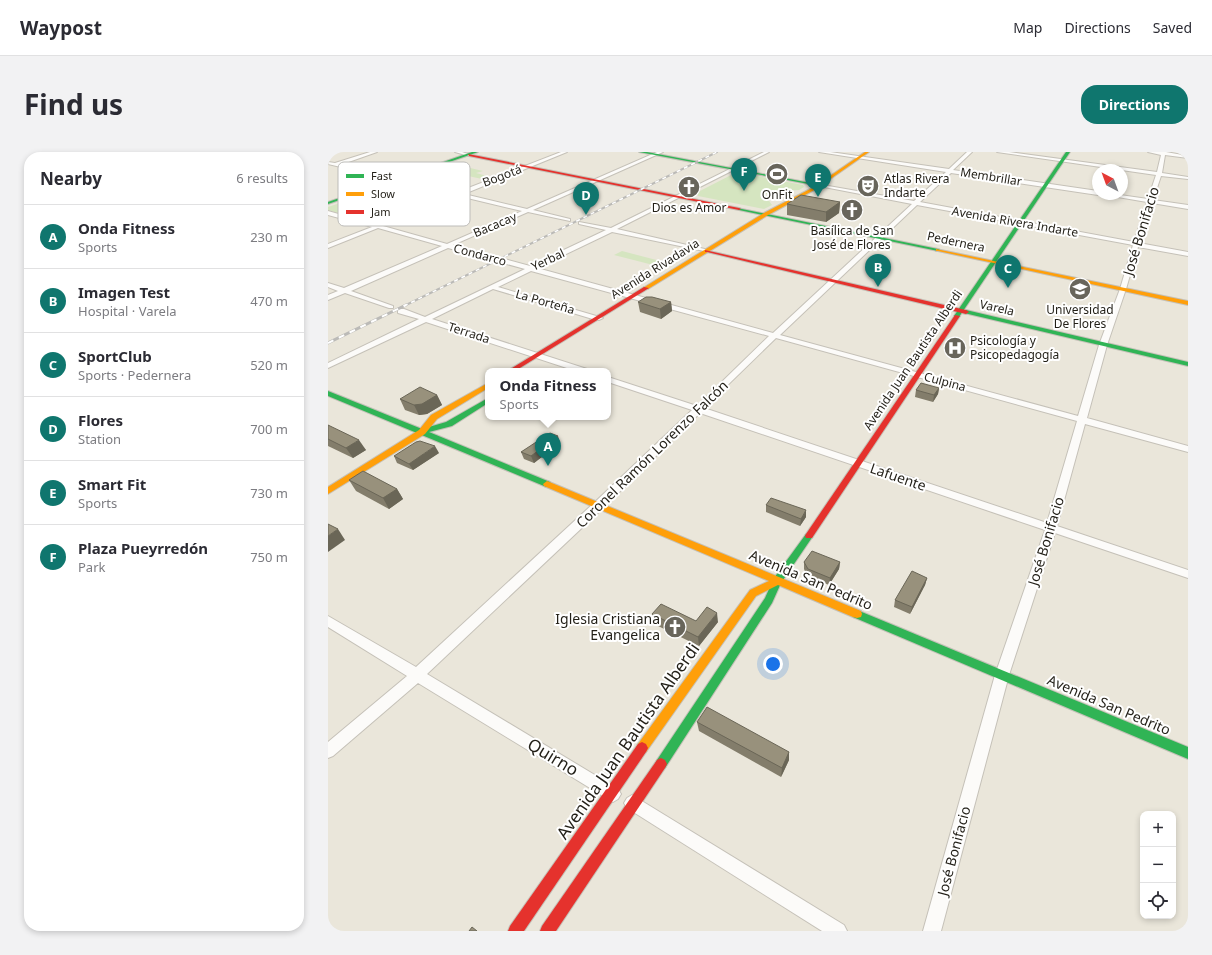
<!DOCTYPE html>
<html lang="en">
<head>
<meta charset="utf-8">
<style>
	body { margin:0; font-family:"Noto Sans",sans-serif; background:#f2f2f3; color:#2b2b33 }
	.controls { position:absolute; right:12px; bottom:12px; display:grid; overflow:hidden; border-radius:8px; box-shadow:0 2px 6px #0003 }
	.controls button { width:36px; height:36px; display:grid; place-items:center; padding:0; border:0; border-bottom:1px solid #e1e1e2; background:#fff; color:#2b2b33; font:20px sans-serif }
	.compass { position:absolute; left:764px; top:12px; width:36px; height:36px; border-radius:50%; background:#fff; box-shadow:0 2px 6px #0003; rotate:319deg }
	.you { position:absolute; left:445px; top:512px; width:14px; height:14px; margin:-10px; border:3px solid #fff; border-radius:50%; background:#1a73e8; box-shadow:0 0 0 6px #1a73e833 }
	.badge { display:grid; place-items:center; width:26px; height:26px; border-radius:50%; background:#0f766e; color:#fff; font-size:13px; font-weight:700 }
	.pin { position:absolute; translate:-50% -33px; filter:drop-shadow(0 1px 2px #0008) }
	.pin::after { content:''; position:absolute; top:21px; width:14px; height:12px; background:inherit; clip-path:polygon(0 0,100% 0,50% 100%) }
	.popup { position:absolute; left:157px; top:216px; width:126px; height:52px; box-sizing:border-box; display:grid; place-content:center; border-radius:8px; background:#fff; filter:drop-shadow(0 1px 3px #0005); font-size:13px; white-space:nowrap; color:#7c7c81 }
	.popup b { font-size:15px; color:#2b2b33 }
	.popup::after { content:''; position:absolute; left:50%; top:100%; margin-left:-8px; border:8px solid transparent; border-top-color:#fff }
	.list { margin:0; padding:0; list-style:none }
	h2 { display:flex; justify-content:space-between; align-items:center; height:52px; margin:0; padding:0 16px; font-size:17px }
	h2 small { font-size:13px; font-weight:400; color:#7c7c81 }
	.list li { display:grid; grid-template-columns:26px 1fr auto; gap:12px; align-items:center; box-sizing:border-box; height:64px; padding:0 16px; border-top:1px solid #e1e1e2 }
	.list b { display:block; font-size:15px; white-space:nowrap }
	.list p { margin:0; font-size:13px; white-space:nowrap; color:#7c7c81 }
	.list em { font-size:13px; font-style:normal; color:#7c7c81 }
	.icon { flex:none; width:22px; height:22px; fill:none; stroke:currentColor; stroke-width:2; stroke-linecap:round; stroke-linejoin:round }
	.map { position:relative; flex:none; width:860px; height:779px; overflow:hidden; border-radius:16px }
	header { display:flex; align-items:center; gap:24px; box-sizing:border-box; height:56px; padding:0 20px; background:#fff; border-bottom:1px solid #e1e1e2 }
	header strong { font-size:19px }
	nav { display:flex; gap:22px; margin-inline-start:auto; font-size:14px }
	.intro { display:flex; align-items:center; justify-content:space-between; box-sizing:border-box; height:96px; padding:0 24px }
	h1 { margin:0; font-size:28px }
	.button { padding:10px 18px; border-radius:16px; background:#0f766e; color:#fff; font-size:14px; font-weight:700 }
	main { display:flex; gap:24px; padding:0 24px }
	aside { flex:1; background:#fff; border-radius:16px; box-shadow:0 2px 6px #0003 }
	.map>svg:first-child { display:block }
	.green { fill:#d5e5c0 }
	.lines { fill:none; stroke-linecap:round; stroke-linejoin:round }
	.street-casing { stroke:#c5c1b8; stroke-width:2 }
	.fast-casing { stroke:#c5c1b8; stroke-width:2 }
	.slow-casing { stroke:#c5c1b8; stroke-width:2 }
	.jam-casing { stroke:#c5c1b8; stroke-width:2 }
	.street { fill:#fcfbf9; fill-rule:evenodd }
	.fast { fill:#30b455; fill-rule:evenodd }
	.slow { fill:#ff9f0a; fill-rule:evenodd }
	.jam { fill:#e5322d; fill-rule:evenodd }
	.rail-far1-casing { stroke:#bbbab7; stroke-width:2 }
	.rail-casing { stroke:#bbbab7; stroke-width:3 }
	.rail-far1 { stroke:#fff; stroke-width:1.5; stroke-dasharray:4; stroke-linecap:butt }
	.rail { stroke:#fff; stroke-width:2; stroke-dasharray:6; stroke-linecap:butt }
	.wall { fill:#837d6b }
	.shaded-wall { fill:#6a6657 }
	.building { fill:#98917c; stroke:#6a6657 }
	.labels { text-anchor:middle; stroke-width:4; stroke-linejoin:round; paint-order:stroke }
	.far-street-label { font-size:12px; fill:#221f17; stroke:#fff }
	.far-poi-label { font-size:12px; fill:#221f17; stroke:#fff }
	.street-label { font-size:14px; fill:#221f17; stroke:#fff }
	.poi-label { font-size:14px; fill:#221f17; stroke:#fff; text-anchor:end }
	.near-street-label { font-size:17px; fill:#221f17; stroke:#fff }
	.key { fill:#fff; stroke:#bdbcb9; stroke-width:1 }
	.key-label { font-size:11px; fill:#221f17 }
</style>
</head>
<body>
<header>
<strong>Waypost</strong>
<nav><a>Map</a><a>Directions</a><a>Saved</a></nav>
</header>
<div class="intro"><h1>Find us</h1><a class="button">Directions</a></div>
<main>
<aside>
<h2>Nearby<small>6 results</small></h2>
<ul class="list">
<li><span class="badge">A</span><div><b>Onda Fitness</b><p>Sports</p></div><em>230 m</em></li>
<li><span class="badge">B</span><div><b>Imagen Test</b><p>Hospital · Varela</p></div><em>470 m</em></li>
<li><span class="badge">C</span><div><b>SportClub</b><p>Sports · Pedernera</p></div><em>520 m</em></li>
<li><span class="badge">D</span><div><b>Flores</b><p>Station</p></div><em>700 m</em></li>
<li><span class="badge">E</span><div><b>Smart Fit</b><p>Sports</p></div><em>730 m</em></li>
<li><span class="badge">F</span><div><b>Plaza Pueyrredón</b><p>Park</p></div><em>750 m</em></li>
</ul>
</aside>
<div class="map">
<svg width="860" height="779" viewBox="0 0 860 779">
	<rect width="100%" height="100%" fill="#eae6da"/>
	<g class="green">
		<path d="M138,15L155,19L148,21L166,26L159,28L140,24L127,29L110,25Z"/>
		<path d="M409,20L475,33L476,35L471,38L441,40L437,43L444,53L436,57L370,44L368,41Z"/>
		<path d="M18,49C28,51 37,51 47,54L20,64L0,58V55Z"/>
		<path d="M294,99L336,110L329,114L286,103Z"/>
	</g>
	<g class="lines">
		<g class="street-casing">
			<g id="street">
				<path d="M42,0H49L12,13L130,40L233,0H239L136,42L199,57L329,0H335L205,58L242,67V69L200,60L125,93L202,114L278,78L251,72V70L283,76L436,0H441L289,77L381,98V100L284,80L209,116L445,181L584,52L491,34L489,33V32L586,49L618,20L491,0H502L621,17L639,0H644L625,18L770,39V42H772L770,43L623,21L592,50L806,90L819,50L772,42H785L820,47L828,23L669,0H681L829,20L833,3L820,0H838L860,4V6L837,3L834,21L860,25V27L833,24L825,48L860,53V57L824,51L811,91L860,100V104L810,95L798,137L779,193L759,266L860,294V300L757,272L729,374L860,418V426L727,381L681,523L613,779H595L667,523L717,378L372,261L275,356L99,522L290,637L293,642L290,647L285,650L280,647L90,531L5,604L0,606V590L79,524L0,475V464L88,515L267,350L364,258L280,230V225L369,254L441,184L203,119L170,135L275,166L271,168H268L165,137L104,167L259,217L260,219H248L98,170L0,216V211L91,167L70,161V157H76L97,165L197,117L120,96L23,139L65,154V156H61L17,141L0,148V143L10,139L0,135V131L16,136L114,94L50,76L0,96V92L44,75L0,63V59L49,73L126,42L0,12V10L7,11ZM131,44L194,59L119,92L55,74ZM589,53L805,93L792,137L771,193L750,264L452,183ZM448,186L749,269L719,371L376,256Z"/>
				<path d="M127,0H134L143,3L141,4Z"/>
				<path d="M304,643L516,773L519,779H494L299,656L296,651L299,646Z"/>
			</g>
		</g>
		<g class="fast-casing">
			<g id="fast">
				<path d="M144,0H150L0,52V50Z"/>
				<path d="M311,0H319L493,33L491,34Z"/>
				<path d="M738,0H742L631,165H627L626,164Z"/>
				<path d="M409,56L610,97L612,98L610,99L411,58Z"/>
				<path d="M638,158L860,210V214L636,161V159Z"/>
				<path d="M0,239L94,277L118,270L160,246V251L124,274L101,280L222,330L223,332L219,335L216,334L0,244Z"/>
				<path d="M481,381L485,384L453,431L444,451L337,616L333,618L329,616L327,612L329,608L437,446L446,426L478,382Z"/>
				<path d="M529,458L860,595V607L525,465L524,462L525,459Z"/>
			</g>
		</g>
		<g class="slow-casing">
			<g id="slow">
				<path d="M537,0H541L488,37L440,63L320,137L315,136L436,61L486,35Z"/>
				<path d="M608,97L860,149V153L610,99H608Z"/>
				<path d="M160,231V236L109,267L97,282L0,342V335L91,278L103,263Z"/>
				<path d="M219,329L533,459L534,462L533,465L529,466L525,465L450,433L428,444L318,600L314,602L310,600L308,596L310,592L422,438L441,429L216,334L215,332Z"/>
			</g>
		</g>
		<g class="jam-casing">
			<g id="jam">
				<path d="M140,2L411,56L413,57L411,58L141,4Z"/>
				<path d="M377,98L638,158L641,160L638,162L379,100H377Z"/>
				<path d="M316,135L321,136L187,219H179Z"/>
				<path d="M627,163L632,164L484,386H478L477,384L478,382Z"/>
				<path d="M314,590L318,592L320,596L318,600L196,779H180L182,774L310,592Z"/>
				<path d="M333,606L337,608L339,612L337,616L228,779H212L214,774L329,608Z"/>
			</g>
		</g>
		<use href="#street" class="street"/>
		<use href="#fast" class="fast"/>
		<use href="#slow" class="slow"/>
		<use href="#jam" class="jam"/>
		<g class="rail-far1-casing">
			<path id="rail-far1" d="M76,154L389,0"/>
		</g>
		<g class="rail-casing">
			<path id="rail" d="M0,191L78,153"/>
		</g>
		<use href="#rail-far1" class="rail-far1"/>
		<use href="#rail" class="rail"/>
	</g>
	<g class="wall">
		<path d="M512,50L511,61L498,70L459,63V52Z"/>
		<path d="M310,150H343L344,159L333,167L312,160Z"/>
		<path d="M611,236L610,242L605,250L587,245L588,238Z"/>
		<path d="M109,243L114,253L99,262L91,263L77,258L72,247Z"/>
		<path d="M0,274L38,298L25,306L0,294Z"/>
		<path d="M232,291L206,311L196,307L193,300Z"/>
		<path d="M111,301L85,318L69,311L66,304Z"/>
		<path d="M21,328L69,337L75,347L61,357L28,339Z"/>
		<path d="M438,353L478,365L472,374L438,360Z"/>
		<path d="M476,410H512L511,417L501,433L479,424L476,417Z"/>
		<path d="M599,426L597,433L582,462L566,455L567,448Z"/>
		<path d="M324,462L368,469L390,470L371,494L326,472Z"/>
		<path d="M369,570L461,600V608L453,625L371,579Z"/>
	</g>
	<g class="shaded-wall">
		<path d="M512,50L511,61L498,70V60Z"/>
		<path d="M343,150L344,159L333,167L332,157Z"/>
		<path d="M611,236L610,242L605,250L606,243Z"/>
		<path d="M109,243L114,253L99,262L91,263L86,253Z"/>
		<path d="M230,284L232,291L206,311L203,304Z"/>
		<path d="M31,288L38,298L25,306L18,296Z"/>
		<path d="M107,294L111,301L85,318L81,312Z"/>
		<path d="M69,337L75,347L61,357L55,346Z"/>
		<path d="M478,358V365L472,374L473,367Z"/>
		<path d="M10,377L17,388L0,400V384Z"/>
		<path d="M512,410L511,417L501,433L502,426Z"/>
		<path d="M599,426L597,433L582,462L584,455Z"/>
		<path d="M389,461L390,470L371,494L370,485Z"/>
		<path d="M461,600V608L453,625L454,616Z"/>
	</g>
	<g class="building">
		<path d="M473,43L512,50L498,60L459,52Z"/>
		<path d="M318,145H324L343,150L332,157L310,150Z"/>
		<path d="M593,231L611,236L606,243L588,238Z"/>
		<path d="M92,235L109,243L94,252L86,253L72,247Z"/>
		<path d="M0,273L31,288L18,296L0,287Z"/>
		<path d="M222,281L230,284L203,304L193,300Z"/>
		<path d="M92,289L107,294L81,312L66,304L88,290Z"/>
		<path d="M35,319L69,337L55,346L21,328Z"/>
		<path d="M443,346L478,358L473,367L438,353Z"/>
		<path d="M0,372L10,377L0,384Z"/>
		<path d="M484,399L512,410L502,426L480,417L476,410Z"/>
		<path d="M584,419L599,426L584,455L567,448Z"/>
		<path d="M333,452L368,469L379,455L389,461L370,485L324,462Z"/>
		<path d="M379,555L461,600L454,616L369,570Z"/>
		<path d="M144,775L149,779H141Z"/>
	</g>
	<defs>
		<g id="stadium-disc" transform="scale(1.15)"><circle r="9.5" fill="#68655b" stroke="#fff"/><path d="M0-5a6.5 5 0 1 0 0 10a6.5 5 0 1 0 0-10ZM-3.5-1.8h7v3.6h-7Z" fill="#fff"/></g>
		<g id="theatre-disc" transform="scale(1.15)"><circle r="9.5" fill="#68655b" stroke="#fff"/><path d="M-5-5.5Q0-4 5-5.5V0Q5 5 0 6Q-5 5-5 0ZM-3.3-2.5H-1v1.5H-3.3ZM1-2.5H3.3v1.5H1ZM-2.8 1Q0 5.5 2.8 1Z" fill="#fff"/></g>
		<g id="church-disc" transform="scale(1.15)"><circle r="9.5" fill="#68655b" stroke="#fff"/><path d="M-1.2-6h2.4v3.5h3.3v2.4h-3.3V6h-2.4V-.1h-3.3v-2.4h3.3Z" fill="#fff"/></g>
		<g id="university-disc" transform="scale(1.15)"><circle r="9.5" fill="#68655b" stroke="#fff"/><path d="M0-5L7-2L0 1L-7-2ZM-4 1L0 2.5L4 1V4Q0 6-4 4Z" fill="#fff"/></g>
		<g id="hospital-disc" transform="scale(1.15)"><circle r="9.5" fill="#68655b" stroke="#fff"/><path d="M-5-5h3v3.5h4V-5h3V5h-3V1.5h-4V5h-3Z" fill="#fff"/></g>
	</defs>
	<g fill-rule="evenodd">
		<use href="#stadium-disc" x="449" y="22"/>
		<use href="#theatre-disc" x="540" y="34"/>
		<use href="#church-disc" x="361" y="35"/>
		<use href="#church-disc" x="524" y="58"/>
		<use href="#university-disc" x="752" y="137"/>
		<use href="#hospital-disc" x="627" y="196"/>
		<use href="#church-disc" x="347" y="475"/>
	</g>
	<g class="labels">
		<g class="far-street-label">
			<text transform="translate(174 24) rotate(-21)" y="4">Bogotá</text>
			<text transform="translate(663 25) rotate(9)" y="4">Membrillar</text>
			<text transform="translate(687 70) rotate(10)" y="4">Avenida Rivera Indarte</text>
			<text transform="translate(167 73) rotate(-23)" y="4">Bacacay</text>
			<text transform="translate(628 90) rotate(12)" y="4">Pedernera</text>
			<text transform="translate(152 103) rotate(15)" y="4">Condarco</text>
			<text transform="translate(220 108) rotate(-25)" y="4">Yerbal</text>
			<text transform="translate(327 117) rotate(-32)" y="4">Avenida Rivadavia</text>
			<text transform="translate(217 150) rotate(16)" y="4">La Porteña</text>
			<text transform="translate(669 156) rotate(13)" y="4">Varela</text>
			<text transform="translate(141 181) rotate(18)" y="4">Terrada</text>
			<text transform="translate(585 208) rotate(-56)" y="4">Avenida Juan Bautista Alberdi</text>
			<text transform="translate(617 230) rotate(15)" y="4">Culpina</text>
		</g>
		<g class="far-poi-label">
			<text x="556" y="31" text-anchor="start">Atlas Rivera<tspan x="556" dy="14">Indarte</tspan></text>
			<text x="449" y="47">OnFit</text>
			<text x="361" y="60">Dios es Amor</text>
			<text x="524" y="83">Basílica de San<tspan x="524" dy="14">José de Flores</tspan></text>
			<text x="752" y="162">Universidad<tspan x="752" dy="14">De Flores</tspan></text>
			<text x="642" y="193" text-anchor="start">Psicología y<tspan x="642" dy="14">Psicopedagogía</tspan></text>
		</g>
		<g class="street-label">
			<text transform="translate(813 79) rotate(-73)" y="5">José Bonifacio</text>
			<text transform="translate(324 302) rotate(-44)" y="5">Coronel Ramón Lorenzo Falcón</text>
			<text transform="translate(570 325) rotate(19)" y="5">Lafuente</text>
			<text transform="translate(718 389) rotate(-73)" y="5">José Bonifacio</text>
			<text transform="translate(483 428) rotate(23)" y="5">Avenida San Pedrito</text>
			<text transform="translate(781 553) rotate(23)" y="5">Avenida San Pedrito</text>
			<text transform="translate(626 699) rotate(-75)" y="5">José Bonifacio</text>
		</g>
		<g class="poi-label">
			<text x="332" y="472">Iglesia Cristiana<tspan x="332" dy="16">Evangelica</tspan></text>
		</g>
		<g class="near-street-label">
			<text transform="translate(300 589) rotate(-55)" y="6">Avenida Juan Bautista Alberdi</text>
			<text transform="translate(225 605) rotate(31)" y="6">Quirno</text>
		</g>
	</g>
	<rect x="10" y="10" width="132" height="64" rx="6" class="key"/>
	<rect x="18" y="22" width="18" height="4" fill="#30b455"/>
	<rect x="18" y="40" width="18" height="4" fill="#ff9f0a"/>
	<rect x="18" y="58" width="18" height="4" fill="#e5322d"/>
	<g class="key-label">
		<text x="43" y="28">Fast</text>
		<text x="43" y="46">Slow</text>
		<text x="43" y="64">Jam</text>
	</g>
</svg>
<div class="controls">
<button>+</button>
<button>−</button>
<button><svg class="icon" aria-label="locate" viewBox="0 0 24 24"><circle cx="12" cy="12" r="6"/><path d="M12 2v4M12 18v4M2 12h4M18 12h4"/></svg></button>
</div>
<svg class="compass" viewBox="-18 -18 36 36"><path d="M0-13l5 13h-10z" fill="#e53935"/><path d="M0 13l5-13h-10z" fill="#7c7c81"/></svg>
<div class="you"></div>
<div class="pin badge" style="left:220px;top:314px">A</div>
<div class="popup"><b>Onda Fitness</b>Sports</div>
<div class="pin badge" style="left:550px;top:135px">B</div>
<div class="pin badge" style="left:680px;top:136px">C</div>
<div class="pin badge" style="left:258px;top:63px">D</div>
<div class="pin badge" style="left:490px;top:45px">E</div>
<div class="pin badge" style="left:416px;top:39px">F</div>
</div>
</main>
</body>
</html>
